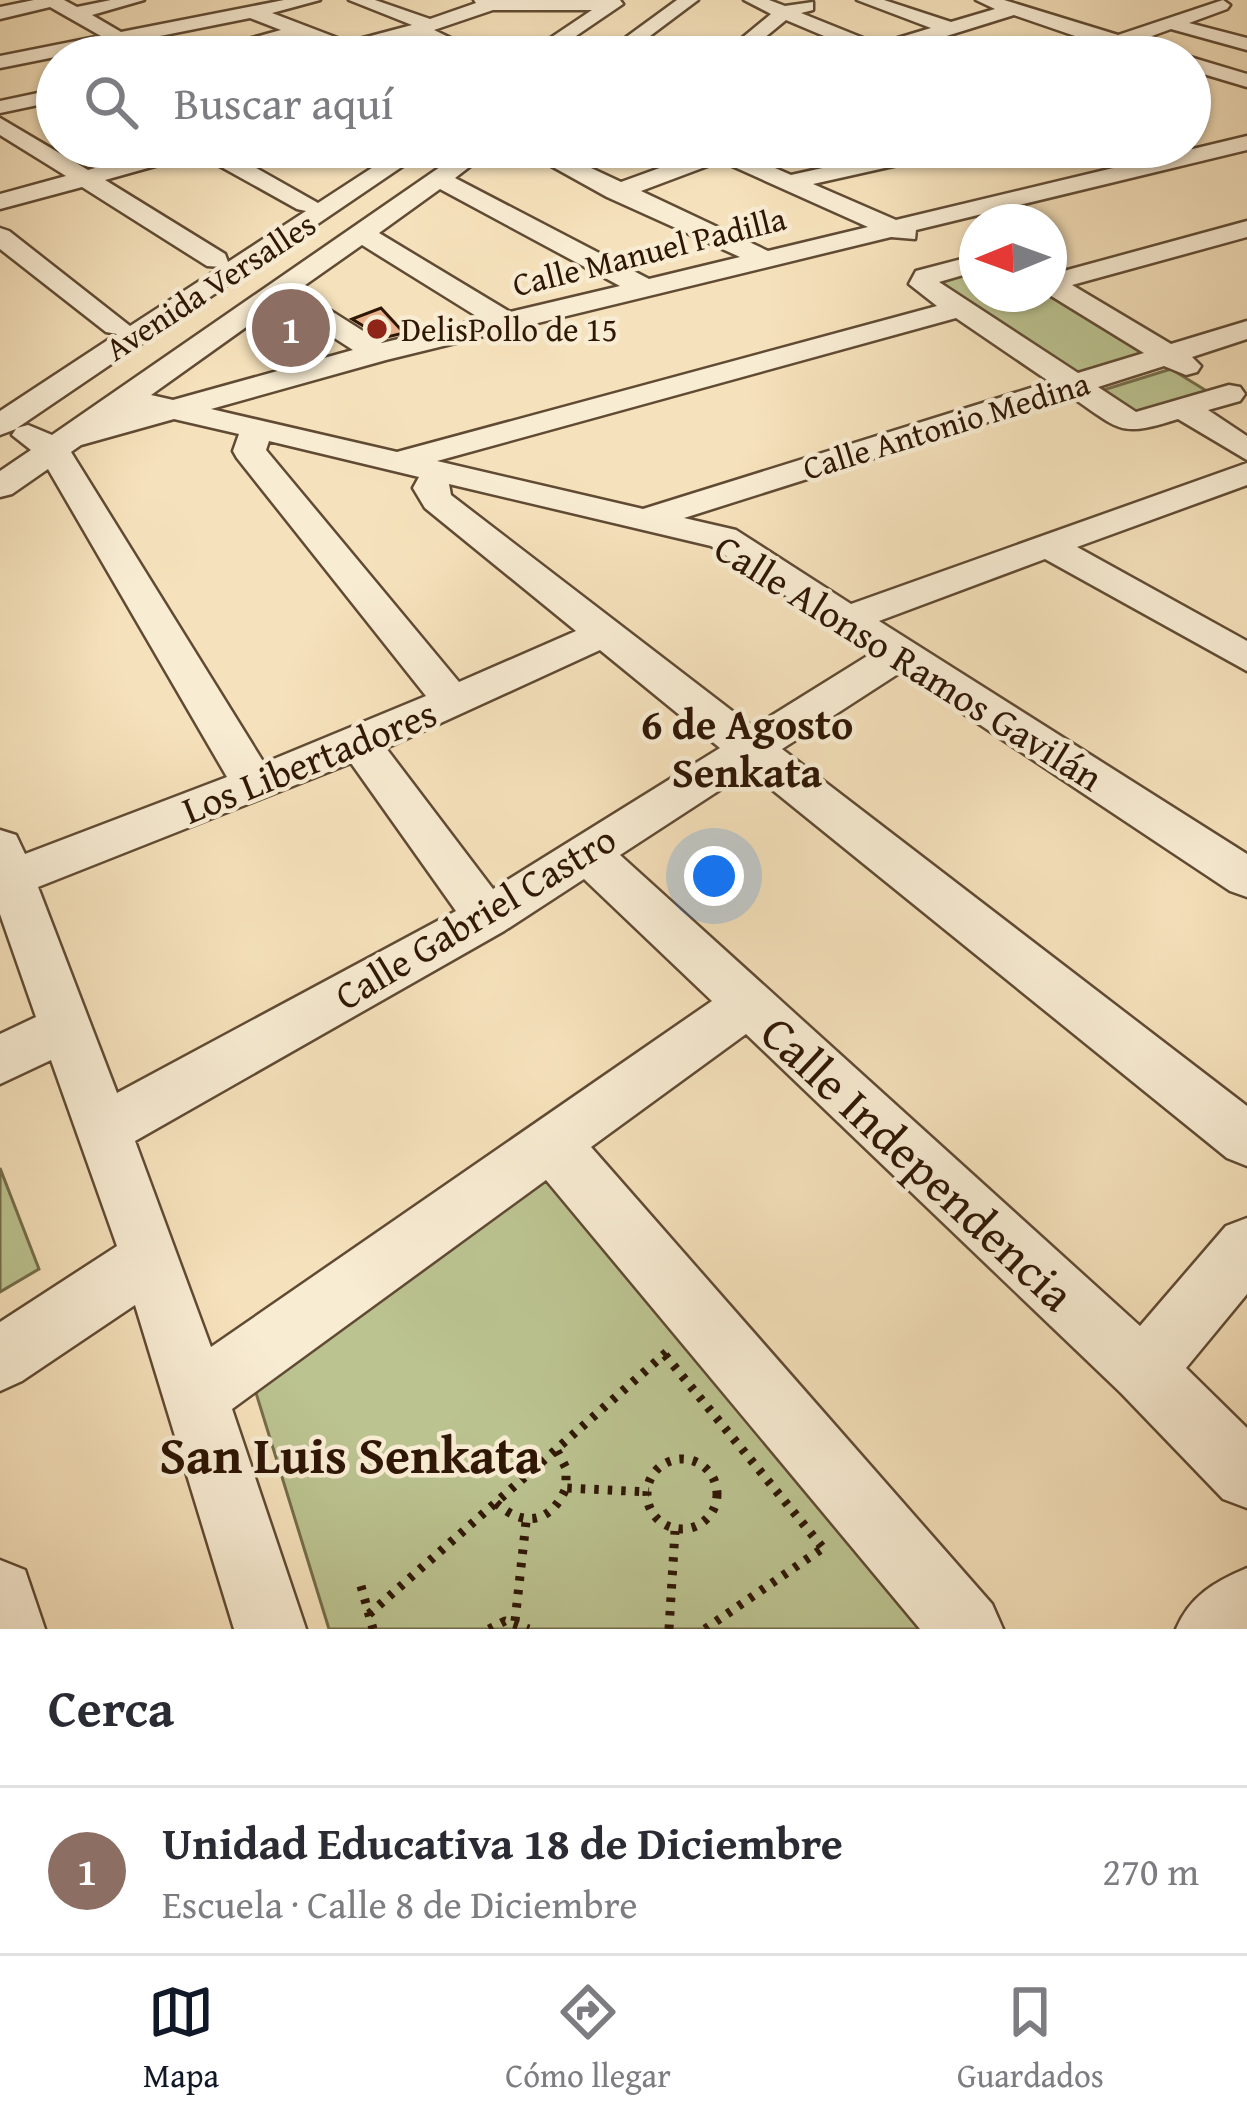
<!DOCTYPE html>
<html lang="es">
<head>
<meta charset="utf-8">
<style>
	body { margin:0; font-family:"Gentium Book Plus",serif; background:#f2f2f3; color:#2b2b33 }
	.compass { position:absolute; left:959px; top:204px; width:108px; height:108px; border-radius:50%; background:#fff; box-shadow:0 3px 9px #0004; rotate:269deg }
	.you { position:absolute; left:714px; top:876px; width:42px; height:42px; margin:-30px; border:9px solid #fff; border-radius:50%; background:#1a73e8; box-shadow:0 0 0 18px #1a73e833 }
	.badge { display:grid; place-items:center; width:78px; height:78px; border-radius:50%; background:#111827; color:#fff; font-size:39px; font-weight:700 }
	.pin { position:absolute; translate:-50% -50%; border:6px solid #fff; box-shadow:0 3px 12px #0006 }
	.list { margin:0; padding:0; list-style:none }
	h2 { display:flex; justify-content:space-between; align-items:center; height:156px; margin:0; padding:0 48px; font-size:51px }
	h2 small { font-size:39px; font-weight:400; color:#7c7c81 }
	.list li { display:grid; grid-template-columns:78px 1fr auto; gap:36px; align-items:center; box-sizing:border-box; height:168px; padding:0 48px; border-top:3px solid #e1e1e2 }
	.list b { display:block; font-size:45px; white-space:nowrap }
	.list p { margin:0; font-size:39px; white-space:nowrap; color:#7c7c81 }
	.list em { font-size:39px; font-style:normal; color:#7c7c81 }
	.icon { flex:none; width:66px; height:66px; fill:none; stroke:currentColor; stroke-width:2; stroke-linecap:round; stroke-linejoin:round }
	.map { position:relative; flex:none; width:1247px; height:1629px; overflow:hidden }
	.search { position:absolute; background:#fff; box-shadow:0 3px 9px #0004; left:36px; right:36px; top:36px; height:132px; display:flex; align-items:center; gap:30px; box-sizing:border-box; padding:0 42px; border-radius:66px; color:#7c7c81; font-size:45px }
	.sheet { height:324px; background:#fff }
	nav { display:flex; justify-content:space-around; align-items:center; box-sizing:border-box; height:168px; border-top:3px solid #e1e1e2; background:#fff; font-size:33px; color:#7c7c81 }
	nav a { display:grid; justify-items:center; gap:6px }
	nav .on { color:#111827 }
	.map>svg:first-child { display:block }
	.green { fill:#bbc390; stroke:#756d4b; stroke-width:3 }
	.building { fill:#eab28c; stroke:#2f1706; stroke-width:3 }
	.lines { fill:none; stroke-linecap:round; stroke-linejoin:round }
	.minor-casing { stroke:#604a33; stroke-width:5 }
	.path { stroke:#2f1706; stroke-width:9; stroke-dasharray:4.5 9; stroke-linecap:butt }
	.minor { fill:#f8ecd3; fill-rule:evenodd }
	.poi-dot { fill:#8f2418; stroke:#f8ecd3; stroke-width:4.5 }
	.labels { text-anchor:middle; stroke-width:9; stroke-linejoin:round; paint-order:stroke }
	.far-street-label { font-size:33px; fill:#2f1706; stroke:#f8ecd3 }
	.far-poi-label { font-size:33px; fill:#2f1706; stroke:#f8ecd3; text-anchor:start }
	.street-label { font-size:39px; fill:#2f1706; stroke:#f8ecd3 }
	.neighbourhood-label { font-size:42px; font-weight:bold; fill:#2f1706; stroke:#f8ecd3 }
	.near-street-label { font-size:48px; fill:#2f1706; stroke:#f8ecd3 }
	.near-neighbourhood-label { font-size:51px; font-weight:bold; fill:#2f1706; stroke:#f8ecd3 }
</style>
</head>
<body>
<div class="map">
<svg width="1247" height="1629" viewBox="0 0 1247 1629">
	<rect width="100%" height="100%" fill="#f5e1bb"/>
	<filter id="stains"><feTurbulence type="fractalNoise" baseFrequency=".00167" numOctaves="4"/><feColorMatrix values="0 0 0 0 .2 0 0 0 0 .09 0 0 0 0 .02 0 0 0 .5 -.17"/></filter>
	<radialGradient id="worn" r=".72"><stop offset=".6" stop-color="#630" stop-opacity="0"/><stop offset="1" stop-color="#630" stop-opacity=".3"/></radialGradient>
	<g class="green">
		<path d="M297,34L342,51L416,34L446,46L408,57H205Z"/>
		<path d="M977,268V294H1049L1153,353L1071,378L932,281Z"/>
		<path d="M1171,369L1215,396L1143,420L1100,391Z"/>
		<path d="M547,1165L947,1629H329L252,1380Z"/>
		<path d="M0,1168L39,1269L0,1292Z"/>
	</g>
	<path class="building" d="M381,308L404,333L383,338L352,319Z"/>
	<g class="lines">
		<g class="minor-casing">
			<g id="minor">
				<path d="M34,0H64L77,7L111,0H144L92,15L121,32L284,0H320L272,13L348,42L412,25L349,0H375L430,19L476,3L474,0H620L623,4L545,57H522L592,10H493L434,30L490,57H463L415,36L347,54L299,37L217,57H183L281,30L250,18L0,68V56L101,36L50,7L0,19V7Z"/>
				<path d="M677,0H698L622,57H599Z"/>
				<path d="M744,0H769L785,6L813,2V10L801,13L878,44L931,28L857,0H884L951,22L995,9L976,0H1004L1118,35L1223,0L1230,5L1227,9L1189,23L1247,38V50L1171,29L1138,41L1180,57H1149L1107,47L1014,15L895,52L901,57H874L786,20L741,57H719L771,14Z"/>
				<path d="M1190,57L1247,74V87L1190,70Z"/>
				<path d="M57,89V101L0,113V101Z"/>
				<path d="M0,118L88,170L171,147H219L318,203L404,147H431L17,428L28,425L52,435L469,147H495L455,178L649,279L740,257L607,197L517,147H546L621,182L701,153L696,147L730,148L791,175L917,147H959L956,152L813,184L896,220L1247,136V150L916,230L915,239L891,237L386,360L211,409L397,452L937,306L909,284L916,271L977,255V271L939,282L1078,373L1144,353L1048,294L1049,275L1247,221V237L1072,285L1171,344L1247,321V339L1192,357L1201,366L1197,372L1186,375L1164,366L1098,387L1136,412L1229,385L1240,387L1245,394L1240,401L1208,410L1247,436V460L1178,419C1118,438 1121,430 1070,396L684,518L736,530L851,604L1247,463V485L1077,547L1247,641V671L1045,559L879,621L1247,854V897L1230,891L901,672L782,749L1247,1106V1166L1227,1158L749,771L620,855L1140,1326L1226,1226L1247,1218V1294L1186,1368L1247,1428V1508L1223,1499L1121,1393L746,1034L591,1147L992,1604L1003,1629H920L546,1180L232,1409L306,1629H234L135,1305L22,1381L0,1391V1322L117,1246L51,1060L0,1084V1034L36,1017L0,914V830L16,835L25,854L227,777L48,469L12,494L0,497V471L31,450L12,435L16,429L0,435V411L117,334L106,332L0,249V228L9,231L130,326L221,267L207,266L82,187L0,209V194L66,176L0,135ZM198,154L297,209L306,211L228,262L225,254L105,180ZM721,161L868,227L768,251L641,191ZM440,189L620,286L510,312L379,233ZM362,245L481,319L382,343L298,290ZM280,303L353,350L173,400L151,395ZM956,318L1050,382L643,509L437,461ZM174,419L239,434L233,451L237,458L426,696L264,763L71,452L81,445ZM269,441L419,477L413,488L425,508L576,631L459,682L266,450ZM449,484L711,546L872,653L753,727L451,495ZM600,650L720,748L493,889L386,748ZM351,763L456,911L117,1093L38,887ZM584,879L712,1001L211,1347L135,1141L504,931Z"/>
				<path d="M0,1560L25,1570L45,1629H0Z"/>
				<path d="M1247,1568V1629H1176C1190,1596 1214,1582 1247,1568Z"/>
			</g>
		</g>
		<g class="path">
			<path d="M665,1355L823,1548"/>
			<path d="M557,1451L566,1468V1488L649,1492"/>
			<circle cx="682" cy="1494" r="35"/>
			<path d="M496,1503C524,1528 551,1523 566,1488"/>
			<path d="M361,1586L373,1629"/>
			<path d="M369,1614L668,1351"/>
			<path d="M515,1621L526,1522"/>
			<path d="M489,1629L505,1621L529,1629"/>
			<path d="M669,1629L675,1531"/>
			<path d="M705,1629L826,1546"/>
		</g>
		<use href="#minor" class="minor"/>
	</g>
	<circle class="poi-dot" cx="377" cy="329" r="12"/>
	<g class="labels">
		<g class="far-street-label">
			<text transform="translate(649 251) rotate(-14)" y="12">Calle Manuel Padilla</text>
			<text transform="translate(210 286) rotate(-33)" y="12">Avenida Versalles</text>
			<text transform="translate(946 425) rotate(-17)" y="12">Calle Antonio Medina</text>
		</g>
		<g class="far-poi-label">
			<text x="401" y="341">DelisPollo de 15</text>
		</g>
		<g class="street-label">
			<text transform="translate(909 662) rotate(32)" y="14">Calle Alonso Ramos Gavilán</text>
			<text transform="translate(309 761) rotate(-22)" y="14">Los Libertadores</text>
			<text transform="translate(475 917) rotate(-31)" y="14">Calle Gabriel Castro</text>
		</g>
		<g class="neighbourhood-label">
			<text x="747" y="739">6 de Agosto<tspan x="747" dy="48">Senkata</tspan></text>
		</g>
		<g class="near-street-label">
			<text transform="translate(918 1163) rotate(43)" y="17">Calle Independencia</text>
		</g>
		<g class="near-neighbourhood-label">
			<text x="350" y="1473">San Luis Senkata</text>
		</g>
	</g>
	<rect width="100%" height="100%" filter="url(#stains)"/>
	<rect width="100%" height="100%" fill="url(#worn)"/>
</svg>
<svg class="compass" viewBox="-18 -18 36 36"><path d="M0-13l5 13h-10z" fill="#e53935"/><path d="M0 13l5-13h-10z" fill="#7c7c81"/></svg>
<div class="you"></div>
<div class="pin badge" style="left:291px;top:328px;background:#8d6e63">1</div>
<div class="search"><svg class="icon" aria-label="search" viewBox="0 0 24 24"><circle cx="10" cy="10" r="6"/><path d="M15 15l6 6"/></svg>Buscar aquí</div>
</div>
<section class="sheet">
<h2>Cerca<small></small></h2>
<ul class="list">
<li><span class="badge" style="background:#8d6e63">1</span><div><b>Unidad Educativa 18 de Diciembre</b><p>Escuela · Calle 8 de Diciembre</p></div><em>270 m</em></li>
</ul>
</section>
<nav>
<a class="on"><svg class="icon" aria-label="map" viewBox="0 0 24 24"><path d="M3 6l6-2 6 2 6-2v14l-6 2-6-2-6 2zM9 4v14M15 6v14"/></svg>Mapa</a>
<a><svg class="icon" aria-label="directions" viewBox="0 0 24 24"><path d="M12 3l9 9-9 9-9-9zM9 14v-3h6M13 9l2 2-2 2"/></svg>Cómo llegar</a>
<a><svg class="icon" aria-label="saved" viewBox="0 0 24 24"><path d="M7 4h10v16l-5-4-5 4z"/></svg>Guardados</a>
</nav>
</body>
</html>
